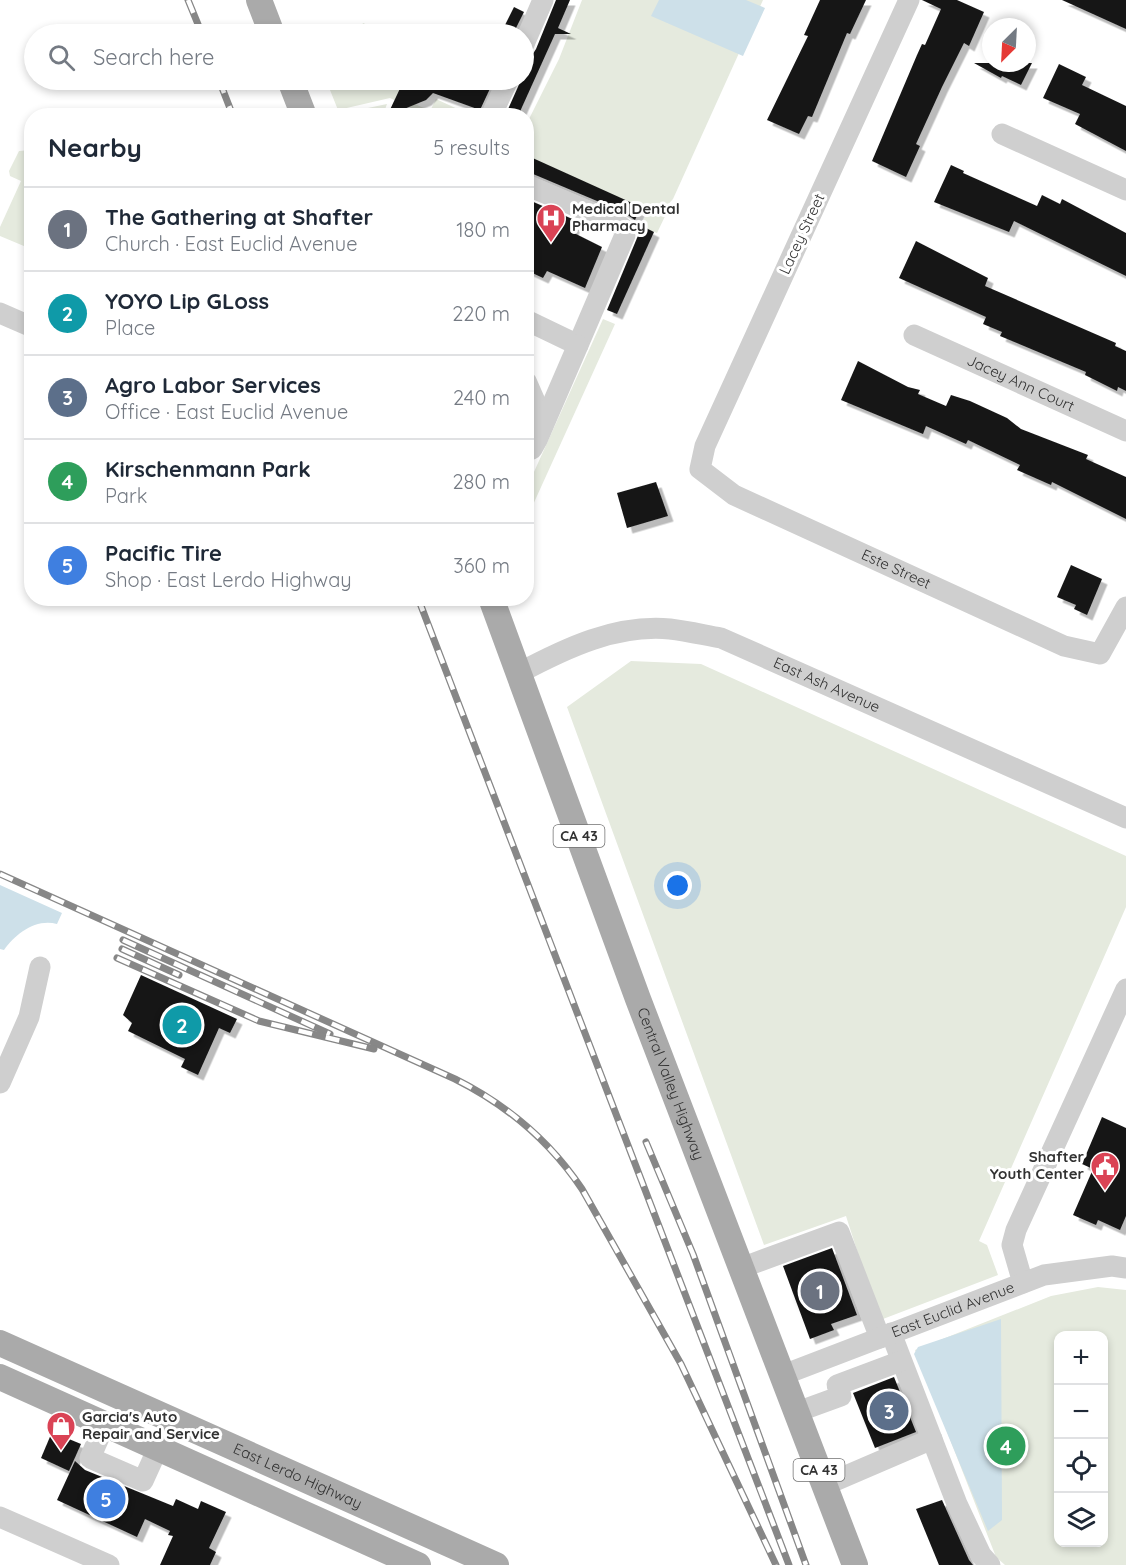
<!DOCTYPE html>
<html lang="en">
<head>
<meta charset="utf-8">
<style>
	body { margin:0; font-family:Quicksand,sans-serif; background:#f6f6f7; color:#1f2937 }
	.controls { position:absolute; right:18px; bottom:18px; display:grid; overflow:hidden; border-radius:12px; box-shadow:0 3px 9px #0003 }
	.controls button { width:54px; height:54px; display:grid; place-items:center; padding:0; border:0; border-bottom:2px solid #e0e1e3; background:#fff; color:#1f2937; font:30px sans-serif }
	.compass { position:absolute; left:982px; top:18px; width:54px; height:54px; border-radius:50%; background:#fff; box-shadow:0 3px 9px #0003; rotate:204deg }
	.you { position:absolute; left:678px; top:886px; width:21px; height:21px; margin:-15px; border:4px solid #fff; border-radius:50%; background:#1a73e8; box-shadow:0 0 0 9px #1a73e833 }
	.badge { display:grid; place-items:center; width:39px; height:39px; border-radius:50%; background:#da4355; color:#fff; font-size:20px; font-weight:700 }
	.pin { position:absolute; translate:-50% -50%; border:3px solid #fff; box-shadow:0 2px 6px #0006 }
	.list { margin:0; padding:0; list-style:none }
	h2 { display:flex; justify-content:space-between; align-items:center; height:78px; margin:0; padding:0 24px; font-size:26px }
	h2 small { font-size:20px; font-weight:400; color:#747a83 }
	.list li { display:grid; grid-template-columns:39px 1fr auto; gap:18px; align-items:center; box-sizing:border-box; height:84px; padding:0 24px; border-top:2px solid #e0e1e3 }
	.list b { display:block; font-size:22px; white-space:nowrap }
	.list p { margin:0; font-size:20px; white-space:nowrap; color:#747a83 }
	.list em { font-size:20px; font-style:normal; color:#747a83 }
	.icon { flex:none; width:33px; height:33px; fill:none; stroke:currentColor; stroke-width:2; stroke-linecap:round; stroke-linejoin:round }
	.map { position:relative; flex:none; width:1126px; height:1565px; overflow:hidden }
	.search { position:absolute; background:#fff; box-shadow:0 3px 9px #0003; left:24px; top:24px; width:510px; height:66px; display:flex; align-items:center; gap:15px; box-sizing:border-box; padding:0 21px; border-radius:33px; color:#747a83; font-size:22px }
	.panel { position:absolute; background:#fff; box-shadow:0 3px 9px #0003; left:24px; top:108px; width:510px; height:498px; border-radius:24px }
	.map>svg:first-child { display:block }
	.green { fill:#e5eade; fill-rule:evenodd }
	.water { fill:#cde0e9 }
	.building { fill:#191919; filter:url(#shadow) }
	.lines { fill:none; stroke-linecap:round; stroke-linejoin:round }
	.minor { stroke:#cfcfcf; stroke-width:21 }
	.major { stroke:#aaa; stroke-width:26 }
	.rail-casing { stroke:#878787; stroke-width:7 }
	.rail { stroke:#fff; stroke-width:4.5; stroke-dasharray:14; stroke-linecap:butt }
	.labels { text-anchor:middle; stroke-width:6; stroke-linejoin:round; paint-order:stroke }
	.shield { fill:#fff; stroke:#707070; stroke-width:1.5 }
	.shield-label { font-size:14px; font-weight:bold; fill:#323232 }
	.poi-label { font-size:15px; font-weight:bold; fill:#323232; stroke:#fff; text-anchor:start }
	.street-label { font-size:15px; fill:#323232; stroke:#fff }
</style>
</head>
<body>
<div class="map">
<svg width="1126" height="1565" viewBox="0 0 1126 1565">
	<defs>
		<filter id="shadow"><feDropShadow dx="5.5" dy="5.5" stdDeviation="0" flood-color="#0004"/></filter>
	</defs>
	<rect width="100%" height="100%" fill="#fff"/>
	<g class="green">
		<path d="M582,0H763L673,199L665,208L668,210L657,233L642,227L646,213L527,160L526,125L559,59Z"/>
		<path d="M363,23L388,34H358Z"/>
		<path d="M326,80H381L409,92L406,100L426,109L424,114L390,98L338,110Z"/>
		<path d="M436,99L464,112L462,115H428Z"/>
		<path d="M387,104L383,115L339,114Z"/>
		<path d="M31,150H32L31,249L0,236V227L21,181L10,176L9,171L19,151Z"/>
		<path d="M603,319L615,324L527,518V482L529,483Z"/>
		<path d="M631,661L701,664L1126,856V907L979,1241L987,1245L998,1275L883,1319L878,1316L846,1216L764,1245L567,707Z"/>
		<path d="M1098,1287L1126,1290V1565H1005L996,1557L915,1350L1051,1296ZM1058,1336H1104V1542H1058Z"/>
	</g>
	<g class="water">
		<path d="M659,0H746L765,8L743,56L651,16Z"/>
		<path d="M0,885L62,913L57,924C36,918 15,934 4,950L0,949Z"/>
		<path d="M1001,1319L1002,1520L988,1531L914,1354L918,1347Z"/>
	</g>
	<g class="building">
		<path d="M556,0H570L558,28L571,34H555L518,116H505L521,80H524V68L536,49Z"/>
		<path d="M820,0H866L850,34L847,33L812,117L808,116L799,134L767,120L808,36L804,35Z"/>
		<path d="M922,0H957L984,12L969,46L964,43L942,87L916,144L920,146L906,177L872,161L917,55L922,44L925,45L941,9Z"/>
		<path d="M1062,0H1126V29Z"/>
		<path d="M514,7L524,12L513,34L503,29Z"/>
		<path d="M974,63H1032L1021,85L1002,76L1001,78Z"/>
		<path d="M1059,64L1086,77L1082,85L1126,106V151L1075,124L1080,114L1043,98Z"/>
		<path d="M404,80H494L480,110L433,93L426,100L387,116Z"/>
		<path d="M526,155L641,207L635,220L623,212L526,171Z"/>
		<path d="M951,165L964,171L963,173L1037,206L1042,195L1060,204L1062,199L1126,233V276L1014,221L1009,232L934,202Z"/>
		<path d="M529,200L577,221L572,232L602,247L585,288L547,271L543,278L526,270V206Z"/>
		<path d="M642,226L654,232L617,314L607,310Z"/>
		<path d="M916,241L988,278L985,286L1116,343L1115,346L1126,351V391L1118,387L1117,391L1085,375L1086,372L1000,336L1002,332L983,324L986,317L899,278Z"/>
		<path d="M858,361L908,387L920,390L918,394L946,406L951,395L970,401L1007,418L1021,429L1088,455L1086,459L1126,477V519L1052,482L1051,485L1017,470L1020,465L968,440L966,444L926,426L923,434L841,400Z"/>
		<path d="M656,482L668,516L627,528L617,493Z"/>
		<path d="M1071,565L1102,579L1087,615L1074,609L1076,605L1057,597Z"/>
		<path d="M141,975L237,1019L230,1033L219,1028L198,1075L181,1067L185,1059L128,1031L132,1023L123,1015Z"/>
		<path d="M1102,1117L1126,1128V1216L1120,1230L1098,1220L1096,1225L1073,1215L1093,1169L1082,1164Z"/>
		<path d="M832,1248L857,1315L831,1324L834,1330L810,1339L783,1266Z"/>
		<path d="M894,1377L916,1432L875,1448L853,1393Z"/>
		<path d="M52,1432L81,1444L69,1471L41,1458Z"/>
		<path d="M75,1461L85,1470L173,1506L176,1499L198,1509L201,1501L226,1512L209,1548L216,1552L210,1565H160L173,1536L168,1535L170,1531L145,1519L137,1537L57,1500Z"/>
		<path d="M942,1500L969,1560L973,1565H939L916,1509Z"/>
	</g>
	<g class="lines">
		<g class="minor">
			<path id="s1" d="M909,0L705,446L700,469L734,495L1064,646L1100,654L1126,607"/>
			<path d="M524,44L543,0"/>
			<path d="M491,116L508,80"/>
			<path d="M1002,134L1126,190"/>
			<path d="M526,185L618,224L624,229L625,235L578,345L526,320"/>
			<path d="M0,313L32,327"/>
			<path id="s2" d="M914,335L1126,431"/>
			<path d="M526,381L544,422"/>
			<path d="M526,451L532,449L537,440L578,345"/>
			<path id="s3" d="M519,673C566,648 616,624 670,629C687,631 704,635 721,638L1126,818"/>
			<path d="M0,1083L29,1017L40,967"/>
			<path d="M741,1268L839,1232L880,1338"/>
			<path d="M1023,1283L1012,1245L1016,1230L1126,989"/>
			<path d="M891,1333L957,1504L981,1555L990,1565"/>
			<path id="s4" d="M783,1375L1044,1275L1112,1266L1126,1268"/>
			<path d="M797,1412L841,1396L837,1385L901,1361"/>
			<path d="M105,1424L90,1458L143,1481L158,1448"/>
			<path d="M825,1485L932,1439"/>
			<path d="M0,1517L109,1565"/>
		</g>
		<g class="major">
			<path d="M259,0L272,34"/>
			<path d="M290,80L304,116"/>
			<path id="s5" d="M491,598L638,999L855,1565"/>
			<path id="s6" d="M0,1343L496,1565"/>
			<path d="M0,1377L418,1565"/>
		</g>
		<g class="rail-casing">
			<g id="rail">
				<path d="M188,0L202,34"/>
				<path d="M219,80L233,116"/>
				<path d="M418,598L789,1565"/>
				<path d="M0,874L455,1079C507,1105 549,1140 582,1189L681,1364L776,1565"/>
				<path d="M123,940L330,1034"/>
				<path d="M122,949L179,975"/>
				<path d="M117,958L259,1021L374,1049"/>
				<path d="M646,1142L693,1254L806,1565"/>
			</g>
		</g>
		<use href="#rail" class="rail"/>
	</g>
	<defs>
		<g id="hospital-pin" transform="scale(1.5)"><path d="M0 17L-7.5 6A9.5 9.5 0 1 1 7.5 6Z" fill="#da4355" stroke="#fff"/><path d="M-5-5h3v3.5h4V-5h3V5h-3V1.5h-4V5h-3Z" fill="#fff"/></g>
		<g id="civic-pin" transform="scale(1.5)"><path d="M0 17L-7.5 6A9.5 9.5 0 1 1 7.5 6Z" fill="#da4355" stroke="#fff"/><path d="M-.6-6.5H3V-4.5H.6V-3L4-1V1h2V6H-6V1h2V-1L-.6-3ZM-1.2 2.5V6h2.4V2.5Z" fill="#fff"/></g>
		<g id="shop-pin" transform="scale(1.5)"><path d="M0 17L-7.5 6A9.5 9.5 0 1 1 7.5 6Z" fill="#da4355" stroke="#fff"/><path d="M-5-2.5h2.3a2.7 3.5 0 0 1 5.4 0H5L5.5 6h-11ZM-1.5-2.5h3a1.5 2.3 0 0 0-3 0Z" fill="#fff"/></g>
	</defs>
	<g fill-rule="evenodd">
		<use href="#hospital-pin" x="551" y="218"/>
		<use href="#civic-pin" x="1105" y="1166"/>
		<use href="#shop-pin" x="61" y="1426"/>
	</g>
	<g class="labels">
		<g class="shield">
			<rect x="553.5" y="825" width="51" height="22" rx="4.5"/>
			<rect x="793.5" y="1459" width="51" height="22" rx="4.5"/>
		</g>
		<g class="shield-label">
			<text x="579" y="841">CA 43</text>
			<text x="819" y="1475">CA 43</text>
		</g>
		<g class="poi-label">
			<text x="572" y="214">Medical Dental<tspan x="572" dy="17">Pharmacy</tspan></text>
			<text x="1084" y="1162" text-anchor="end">Shafter<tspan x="1084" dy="17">Youth Center</tspan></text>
			<text x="82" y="1422">Garcia's Auto<tspan x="82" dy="17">Repair and Service</tspan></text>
		</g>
		<g class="street-label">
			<text transform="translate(802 234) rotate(-65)" y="5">Lacey Street</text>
			<text dy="5" stroke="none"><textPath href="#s2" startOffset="117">Jacey Ann Court</textPath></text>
			<text dy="5" stroke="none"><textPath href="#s1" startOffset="735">Este Street</textPath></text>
			<text dy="5" stroke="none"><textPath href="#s3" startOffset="327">East Ash Avenue</textPath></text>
			<text dy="5" stroke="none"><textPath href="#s5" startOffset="518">Central Valley Highway</textPath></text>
			<text dy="5" stroke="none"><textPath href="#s4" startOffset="182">East Euclid Avenue</textPath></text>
			<text dy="5" stroke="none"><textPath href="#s6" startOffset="326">East Lerdo Highway</textPath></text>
		</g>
	</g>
</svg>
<div class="controls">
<button>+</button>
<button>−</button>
<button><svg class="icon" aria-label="locate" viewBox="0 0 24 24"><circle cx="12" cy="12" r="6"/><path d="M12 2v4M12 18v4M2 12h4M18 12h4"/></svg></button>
<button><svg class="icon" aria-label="layers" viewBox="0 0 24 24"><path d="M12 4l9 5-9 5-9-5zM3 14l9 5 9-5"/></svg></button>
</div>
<svg class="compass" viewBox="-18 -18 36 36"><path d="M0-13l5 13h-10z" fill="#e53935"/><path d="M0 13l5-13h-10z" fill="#747a83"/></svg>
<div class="you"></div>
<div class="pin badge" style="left:820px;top:1291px;background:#6b7280">1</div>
<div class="pin badge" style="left:182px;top:1025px;background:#0f9aa8">2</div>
<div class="pin badge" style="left:889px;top:1411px;background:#5c6f8a">3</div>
<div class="pin badge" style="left:1006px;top:1446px;background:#2e9e5b">4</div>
<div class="pin badge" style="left:106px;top:1499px;background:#3f7fe0">5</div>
<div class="search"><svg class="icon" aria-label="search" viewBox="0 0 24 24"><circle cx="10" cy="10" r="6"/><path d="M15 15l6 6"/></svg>Search here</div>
<section class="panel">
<h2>Nearby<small>5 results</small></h2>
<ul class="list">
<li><span class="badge" style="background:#6b7280">1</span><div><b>The Gathering at Shafter</b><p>Church · East Euclid Avenue</p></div><em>180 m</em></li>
<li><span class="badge" style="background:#0f9aa8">2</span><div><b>YOYO Lip GLoss</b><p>Place</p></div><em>220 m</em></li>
<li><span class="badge" style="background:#5c6f8a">3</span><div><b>Agro Labor Services</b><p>Office · East Euclid Avenue</p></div><em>240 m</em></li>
<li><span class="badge" style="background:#2e9e5b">4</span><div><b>Kirschenmann Park</b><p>Park</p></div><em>280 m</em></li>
<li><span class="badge" style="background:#3f7fe0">5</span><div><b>Pacific Tire</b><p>Shop · East Lerdo Highway</p></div><em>360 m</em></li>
</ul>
</section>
</div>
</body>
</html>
